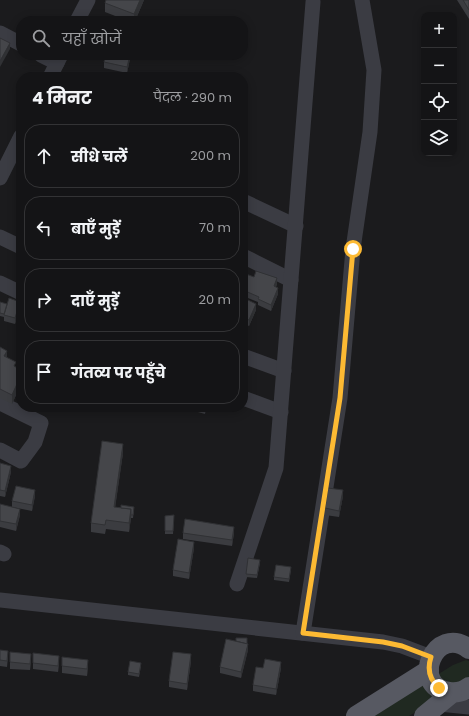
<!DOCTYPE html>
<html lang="hi">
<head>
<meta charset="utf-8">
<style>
	body { margin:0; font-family:Poppins,"Noto Sans Devanagari",sans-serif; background:#1d1d1f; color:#f1f3f6 }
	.controls { position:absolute; right:12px; top:12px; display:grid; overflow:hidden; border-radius:8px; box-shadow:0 2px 10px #0003 }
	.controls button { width:36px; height:36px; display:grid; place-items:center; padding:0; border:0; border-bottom:1px solid #333335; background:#141416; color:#f1f3f6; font:20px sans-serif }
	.stop { position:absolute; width:12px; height:12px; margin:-9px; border:3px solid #fdba33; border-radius:50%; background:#fff }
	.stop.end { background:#fdba33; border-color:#fff; box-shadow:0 1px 4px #0008 }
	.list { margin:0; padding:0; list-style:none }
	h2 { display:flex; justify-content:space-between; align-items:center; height:52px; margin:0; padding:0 16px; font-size:17px }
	h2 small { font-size:13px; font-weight:400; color:#9d9ea1 }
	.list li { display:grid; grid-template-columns:26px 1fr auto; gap:12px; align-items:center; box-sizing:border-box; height:64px; margin:0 8px 8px; padding:0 8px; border:1px solid #333335; border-radius:16px }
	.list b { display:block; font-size:15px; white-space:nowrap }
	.list em { font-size:13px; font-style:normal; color:#9d9ea1 }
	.icon { flex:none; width:22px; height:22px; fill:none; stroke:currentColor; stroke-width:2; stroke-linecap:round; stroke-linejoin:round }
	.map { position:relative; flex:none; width:469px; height:716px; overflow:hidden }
	.search { position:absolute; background:#141416; box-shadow:0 2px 10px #0003; left:16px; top:16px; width:232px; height:44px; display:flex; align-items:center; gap:10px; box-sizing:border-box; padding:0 14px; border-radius:16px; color:#9d9ea1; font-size:15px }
	.panel { position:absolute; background:#141416; box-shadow:0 2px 10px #0003; left:16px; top:72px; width:232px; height:340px; border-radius:16px }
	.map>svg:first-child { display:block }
	.green { fill:#202921 }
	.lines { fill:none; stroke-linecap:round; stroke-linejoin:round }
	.minor { stroke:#3b3c43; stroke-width:15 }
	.major { stroke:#575962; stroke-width:20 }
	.wall { fill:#3b3c40 }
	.shaded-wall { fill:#303134 }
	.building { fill:#45464a; stroke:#303134 }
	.route { stroke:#fdba33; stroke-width:5 }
</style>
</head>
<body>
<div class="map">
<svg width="469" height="716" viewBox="0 0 469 716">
	<rect width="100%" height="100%" fill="#1b1b1d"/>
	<path class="green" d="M466,660L469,661V679L409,716H371L453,665Z"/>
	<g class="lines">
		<g class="minor">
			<path d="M77,21L88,0"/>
			<path d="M0,33L21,44"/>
			<path d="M41,55L57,63"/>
			<path d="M50,77L61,55"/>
			<path d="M0,178L21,136"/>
			<path d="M243,201L296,226"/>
			<path d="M0,237L21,247"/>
			<path d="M243,256L291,280"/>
			<path d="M0,283L21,293"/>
			<path d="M243,356L284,371"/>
			<path d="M243,398L281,412"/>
			<path d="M0,403L41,423L35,442L21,461L0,450"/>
			<path d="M0,552L4,554"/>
			<path d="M237,584L276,468L313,2"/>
			<path d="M0,600L383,642L402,646L431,657"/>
			<path d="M303,633L340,398L353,249L370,132L374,70L362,0"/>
			<path d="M439,704L469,707"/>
		</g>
		<g class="major">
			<path d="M469,649C435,623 409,686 449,692C456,693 463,692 469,687"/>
			<path d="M356,716L429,670"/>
			<path d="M424,716L452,693"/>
		</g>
	</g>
	<g class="wall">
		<path d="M144,0L135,21H128L105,12V3Z"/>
		<path d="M457,0H469V19Z"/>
		<path d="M130,55V59L127,73L104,68V62Z"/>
		<path d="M254,277L277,284L276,287L278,294L271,311L258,305V302L243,296V282Z"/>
		<path d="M0,302L20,308L15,324L4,321V317L0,316Z"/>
		<path d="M243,305L256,310L249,326L243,323Z"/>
		<path d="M0,347L7,358L16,368L21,370V384L12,404L0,398Z"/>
		<path d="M180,407H206L205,414Z"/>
		<path d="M123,453L115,507L134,510L133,518H131L129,532L106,529L105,534L91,532V523Z"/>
		<path d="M0,463L11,472L5,497L0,496Z"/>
		<path d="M35,496L32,511L12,507V501Z"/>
		<path d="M343,496L339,517L325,515V508Z"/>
		<path d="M0,504L20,515L16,531L0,527Z"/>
		<path d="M174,515L173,534H165V516Z"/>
		<path d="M183,533H234L232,546L183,539Z"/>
		<path d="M194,548L189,579L173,576V570Z"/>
		<path d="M260,563L257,578L246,577V574Z"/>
		<path d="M291,570L289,582L274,580V577Z"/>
		<path d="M0,650L8,657L7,667L0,666Z"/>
		<path d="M248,650L241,678L220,673V667Z"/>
		<path d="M33,653L59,663L58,672L33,669Z"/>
		<path d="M62,657L88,666L87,676L62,673Z"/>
		<path d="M31,660L30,670L10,669V662Z"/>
		<path d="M191,661L187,690L169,687V681Z"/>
		<path d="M141,666L139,677L128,675V672Z"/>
		<path d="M263,668H281L276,695L253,691V685Z"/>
	</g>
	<g class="shaded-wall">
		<path d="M140,0H144L135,21H134V14Z"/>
		<path d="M10,43V49L0,67V61Z"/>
		<path d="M130,55V59L127,73V67Z"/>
		<path d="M277,278V284L274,292V286Z"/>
		<path d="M278,288V294L271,311V305Z"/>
		<path d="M20,302V308L15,324V318Z"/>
		<path d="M256,304V310L249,326V320Z"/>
		<path d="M7,351V360L4,356Z"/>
		<path d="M21,375V384L12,404V395Z"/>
		<path d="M205,407H206L205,414Z"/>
		<path d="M123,444V453L114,516V507Z"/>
		<path d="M11,466V472L5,497V491Z"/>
		<path d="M35,490V496L32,511V505Z"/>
		<path d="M343,490V496L339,517V511Z"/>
		<path d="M20,509V515L16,531V524Z"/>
		<path d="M131,509V518L129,532V523Z"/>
		<path d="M234,527V533L232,546V540Z"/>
		<path d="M194,542V548L189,579V573Z"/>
		<path d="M248,644V650L241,678V672Z"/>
		<path d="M31,654V660L30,670V664Z"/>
		<path d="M191,654V661L187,690V684Z"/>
		<path d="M59,656V663L58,672V666Z"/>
		<path d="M88,660V666L87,676V669Z"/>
		<path d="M281,662V668L276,695V689Z"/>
	</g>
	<g class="building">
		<path d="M106,0H140L134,14L105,3Z"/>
		<path d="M463,0H469V10Z"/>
		<path d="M0,38L10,43L0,61Z"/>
		<path d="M106,55H130L127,67L104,62Z"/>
		<path d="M256,271L277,278L274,286L278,288L271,305L258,299L259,297L243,290V282L246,274L254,277Z"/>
		<path d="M9,298L20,302L15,318L4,315Z"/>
		<path d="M246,299L256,304L249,320L243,317V305Z"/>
		<path d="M0,302L7,304L4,314L0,313Z"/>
		<path d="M0,347L7,351L4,356L16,362L14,366L21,370V375L12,395L0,389Z"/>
		<path d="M102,441L123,444L114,507L131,509L129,523L106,520L105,525L91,523Z"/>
		<path d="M0,463L11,466L5,491L0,490Z"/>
		<path d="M16,486L35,490L32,505L12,501Z"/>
		<path d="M328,488L343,490L339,511L325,508Z"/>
		<path d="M0,504L20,509L16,524L0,521Z"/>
		<path d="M121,505L134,507L133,515H131V509L121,508Z"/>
		<path d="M174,515L173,531H165V516Z"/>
		<path d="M185,519L234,527L232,540L183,533Z"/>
		<path d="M178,539L194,542L189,573L173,570Z"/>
		<path d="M248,558L260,560L257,575L246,574Z"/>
		<path d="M276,565L291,567L289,579L274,577Z"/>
		<path d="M236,638H247V644L236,641Z"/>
		<path d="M226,639L248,644L241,672L220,667Z"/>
		<path d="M0,650L8,651L7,661L0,660Z"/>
		<path d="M10,652L31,654L30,664L10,662Z"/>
		<path d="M173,652L191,654L187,684L169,681Z"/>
		<path d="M33,653L59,656L58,666L33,663Z"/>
		<path d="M62,657L88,660L87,669L62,666Z"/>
		<path d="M265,659L281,662L276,689L253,685L256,667L263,668Z"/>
		<path d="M130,661L141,663L139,674L128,672Z"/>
	</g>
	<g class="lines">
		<path class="route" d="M353,249L340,398L303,633L383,642L402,646L431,657C427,669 429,679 439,688"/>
	</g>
</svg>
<div class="controls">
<button>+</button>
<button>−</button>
<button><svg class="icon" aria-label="locate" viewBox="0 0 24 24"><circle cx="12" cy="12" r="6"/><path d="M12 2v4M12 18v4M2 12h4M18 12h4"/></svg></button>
<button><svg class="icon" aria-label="layers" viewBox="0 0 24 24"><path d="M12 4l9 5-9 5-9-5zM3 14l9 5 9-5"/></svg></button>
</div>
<div class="stop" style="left:353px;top:249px"></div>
<div class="stop end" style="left:439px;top:688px"></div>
<div class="search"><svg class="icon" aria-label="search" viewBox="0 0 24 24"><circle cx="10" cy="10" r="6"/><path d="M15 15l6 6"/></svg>यहाँ खोजें</div>
<section class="panel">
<h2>4 मिनट<small>पैदल · 290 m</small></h2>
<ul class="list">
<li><svg class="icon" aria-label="ahead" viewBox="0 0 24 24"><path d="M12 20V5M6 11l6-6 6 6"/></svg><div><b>सीधे चलें</b></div><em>200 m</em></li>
<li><svg class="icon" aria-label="left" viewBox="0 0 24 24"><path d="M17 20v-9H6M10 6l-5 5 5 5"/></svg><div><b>बाएँ मुड़ें</b></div><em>70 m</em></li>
<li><svg class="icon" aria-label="right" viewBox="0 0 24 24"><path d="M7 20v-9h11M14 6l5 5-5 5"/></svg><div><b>दाएँ मुड़ें</b></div><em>20 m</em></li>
<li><svg class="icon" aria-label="arrive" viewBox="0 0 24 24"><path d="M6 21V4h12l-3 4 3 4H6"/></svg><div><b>गंतव्य पर पहुँचे</b></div></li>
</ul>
</section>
</div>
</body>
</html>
